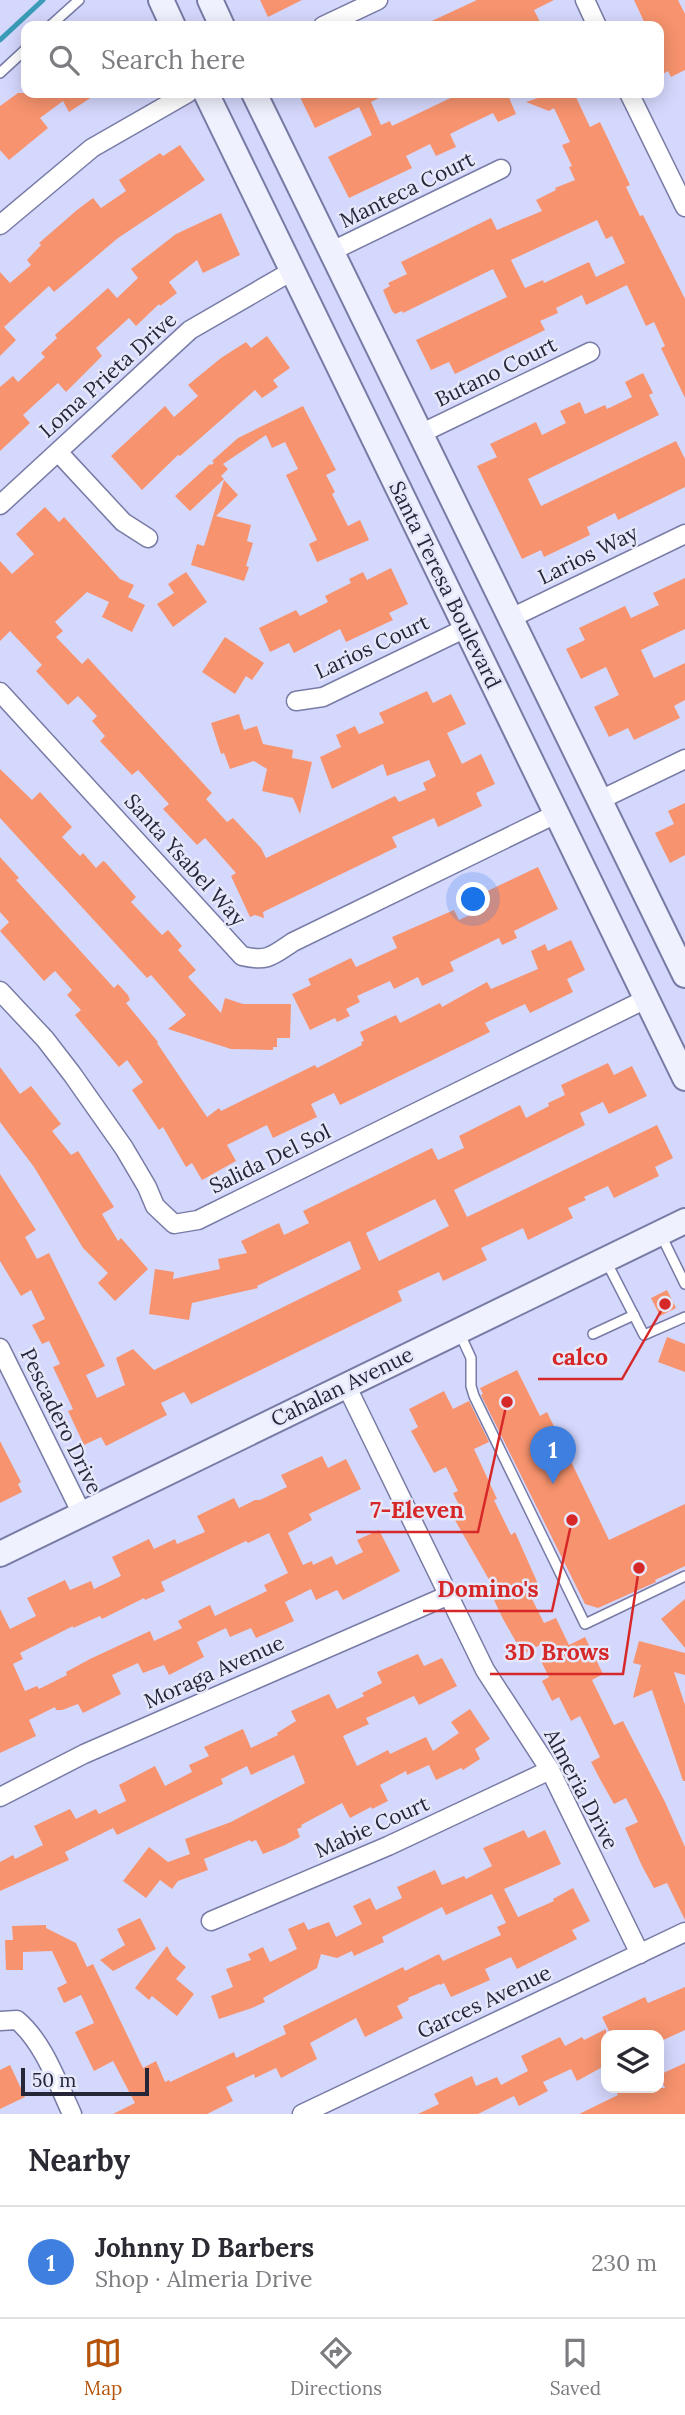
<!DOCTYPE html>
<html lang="en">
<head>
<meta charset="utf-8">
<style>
	body { margin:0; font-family:Lora,serif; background:#f7f7f7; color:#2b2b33 }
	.controls { position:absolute; right:21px; bottom:21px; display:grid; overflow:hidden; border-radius:14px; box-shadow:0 4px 18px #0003 }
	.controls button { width:63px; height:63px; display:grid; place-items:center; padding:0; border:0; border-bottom:2px solid #e1e1e2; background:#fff; color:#2b2b33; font:35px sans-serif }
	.scale { position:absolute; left:21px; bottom:18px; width:128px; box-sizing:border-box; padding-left:7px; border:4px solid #252637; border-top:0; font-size:19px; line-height:24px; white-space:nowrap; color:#252637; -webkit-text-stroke:5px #e5e7fa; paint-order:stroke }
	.you { position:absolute; left:474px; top:900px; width:24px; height:24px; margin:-18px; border:5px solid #fff; border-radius:50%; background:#1a73e8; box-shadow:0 0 0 10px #1a73e833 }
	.badge { display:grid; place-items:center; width:46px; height:46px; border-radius:50%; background:#b45309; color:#fff; font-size:23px; font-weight:700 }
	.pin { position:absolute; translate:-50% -58px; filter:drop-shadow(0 2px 4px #0008) }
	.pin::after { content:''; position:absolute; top:37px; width:24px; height:21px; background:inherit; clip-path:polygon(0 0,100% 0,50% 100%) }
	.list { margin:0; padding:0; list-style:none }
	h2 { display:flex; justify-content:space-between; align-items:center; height:91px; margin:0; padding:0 28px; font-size:30px }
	h2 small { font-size:23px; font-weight:400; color:#7c7c81 }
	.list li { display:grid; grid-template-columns:46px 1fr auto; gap:21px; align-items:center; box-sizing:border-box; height:112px; padding:0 28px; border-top:2px solid #e1e1e2 }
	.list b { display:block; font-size:26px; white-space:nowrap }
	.list p { margin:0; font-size:23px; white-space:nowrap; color:#7c7c81 }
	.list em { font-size:23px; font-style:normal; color:#7c7c81 }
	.icon { flex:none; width:38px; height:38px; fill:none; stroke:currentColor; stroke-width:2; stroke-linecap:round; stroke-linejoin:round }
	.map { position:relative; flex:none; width:685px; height:2114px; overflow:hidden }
	.search { position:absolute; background:#fff; box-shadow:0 4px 18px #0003; left:21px; right:21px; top:21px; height:77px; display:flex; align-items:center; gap:18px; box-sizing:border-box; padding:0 24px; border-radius:14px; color:#7c7c81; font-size:26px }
	.sheet { height:203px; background:#fff }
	nav { display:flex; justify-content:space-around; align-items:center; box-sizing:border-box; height:98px; border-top:2px solid #e1e1e2; background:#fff; font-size:19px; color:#7c7c81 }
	nav a { display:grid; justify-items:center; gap:4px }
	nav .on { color:#b45309 }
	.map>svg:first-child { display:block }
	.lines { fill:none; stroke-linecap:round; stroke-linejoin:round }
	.stream { stroke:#3a9cb8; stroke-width:5 }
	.building { fill:#f7936e; fill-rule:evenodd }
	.lane-casing { stroke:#787ba5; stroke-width:12 }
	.street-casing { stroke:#787ba5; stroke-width:21 }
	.secondary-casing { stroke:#787ba5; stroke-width:28 }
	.lane { stroke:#fff; stroke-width:9 }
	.street { stroke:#fff; stroke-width:18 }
	.secondary { stroke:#eff1fe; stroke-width:24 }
	.labels { text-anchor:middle; stroke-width:5; stroke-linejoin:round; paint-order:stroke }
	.street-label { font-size:21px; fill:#252637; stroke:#e5e7fa }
	.leader { fill:none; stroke:#d62828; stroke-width:2.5 }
	.callout-dot { fill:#d62828; stroke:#e5e7fa; stroke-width:2.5 }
	.callout-label { font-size:23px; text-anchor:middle; font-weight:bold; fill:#d62828; stroke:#e5e7fa; stroke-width:5; stroke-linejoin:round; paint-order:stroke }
</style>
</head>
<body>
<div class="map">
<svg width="685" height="2114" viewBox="0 0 685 2114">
	<rect width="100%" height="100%" fill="#d5d8fd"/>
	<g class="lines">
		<path class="stream" d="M0,40L43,0"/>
	</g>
	<g class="building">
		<path d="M260,0H302L268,17Z"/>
		<path d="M477,0H554L534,10L542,26H421Z"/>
		<path d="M634,0H678L685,14V70L671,77L668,71L663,74L659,65V26H646Z"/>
		<path d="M18,93H98L69,112L63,101L40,118L48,128L9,160L0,150V106Z"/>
		<path d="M298,93H389L371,102L381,125L390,121L392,126L461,93H507L516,114L498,122L493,113L468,125L450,134L456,147L436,156L430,144L406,156L412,168L349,198L328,157L372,135L359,107L315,128Z"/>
		<path d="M536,93H574L590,127L600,122L630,185L626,187L640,216L643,215L685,299V398L661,348L665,346L654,322L646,326L627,285L586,305L582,295L556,308L558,313L540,321L545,330L455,374L449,362L431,370L416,340L507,297L493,269L403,313L402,311L395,314L392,311L383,290L390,286L388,283L407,274L401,262L491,218L497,230L542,211L536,200L556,190L555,188L575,180L569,167L572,166L562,145L570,142L554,108L549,111L526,102L538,98ZM597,220L606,239L612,236L625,263L596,277L589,262L544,283L543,280L525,288L511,260Z"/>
		<path d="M180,145L205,180L118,238L54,292L49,286L4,327L16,340L0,356V272L10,283L31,265L27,260L41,245L39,243L77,210L93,198L101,208L126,191L119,180L160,153L163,156Z"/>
		<path d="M221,213L240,255L203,273L197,260L169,282L177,293L160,306L159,304L136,326L129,318L96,348L102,356L66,392L58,383L23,415L30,423L0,451V387L13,376L18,382L45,357L41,353L57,338L55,335L108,288L117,298L138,278L131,269L176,234Z"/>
		<path d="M267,336L290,368L273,380L278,387L262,398L255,390L180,456L178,455L142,490L111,456L165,406L174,417L198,396L188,385L221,358L246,342L251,348Z"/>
		<path d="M643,373L653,393L649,395L659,415L528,479L541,506L676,441L685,459V487L618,520L615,513L587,527L590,535L544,557L541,550L522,559L477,466L497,457L490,444L536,422L542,435L566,423L560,411L580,402L585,414L605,405L607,409L632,397L625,382Z"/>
		<path d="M303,406L336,470L326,475L335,492L332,494L348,526L360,520L369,540L317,562L309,544L317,540L286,475L298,469L285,442L272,448L266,435L223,464L228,469L221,476L224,479L190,511L175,496L210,464L211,465L214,463L212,461L238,438Z"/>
		<path d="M224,480L238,495L216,516L251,525L247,541L253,543L246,566L249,567L244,581L191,565L197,544L204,546Z"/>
		<path d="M45,507L59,522L64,517L120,579L134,585L128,597L145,605L132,632L102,617L109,602L87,592L55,622L63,631L56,637L82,664L88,658L212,793L206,799L227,822L233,818L261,848L266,858L395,796L399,802L426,790L423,783L436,776L429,760L387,776L383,764L332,789L320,757L341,747L336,735L355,726L359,734L384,723L379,713L427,691L433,703L451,694L466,724L447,733L462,764L481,754L495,784L476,793L482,806L438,827L434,818L392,837L397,847L263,912L264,918L255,915L250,917L231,876L236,873L205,838L197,845L163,809L169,804L138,770L132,775L100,741L105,736L92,721L97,716L78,696L68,705L36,671L42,665L10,631L0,641V561L12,574L34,554L16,534Z"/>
		<path d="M391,568L408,604L389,613L393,620L346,642L340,629L294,653L289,643L270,652L259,628L296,610L300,616L328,602L325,596L351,583L349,579L363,572L367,580Z"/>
		<path d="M186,572L207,602L173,627L157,604L174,593L168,584Z"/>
		<path d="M685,578V629L641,650L654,678L685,663V700L674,706L680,718L634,740L628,728L609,737L594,707L619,695L606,667L581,679L566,649L585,640L579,628L625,606L631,618L659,605L653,593Z"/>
		<path d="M225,637L264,663L252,680L246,676L235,694L202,672Z"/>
		<path d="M239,714L244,730L257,726L263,744L293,750L292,758L312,762L300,814L293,798L262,791L267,769L254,761L230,769L224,753L221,754L211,723Z"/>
		<path d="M0,769L32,800L40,792L72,827L62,837L80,856L83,853L96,868L103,861L105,862L136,897L131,902L162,935L168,930L182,946L178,950L196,970L188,977L221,1013L225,998L243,1004H291L290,1038H277V1047H273V1050L231,1049L168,1029L186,1015L151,975L147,978L0,818Z"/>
		<path d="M685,803V855L670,863L655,833L674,824L668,811Z"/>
		<path d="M0,857L19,878L16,880L114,988L118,984L128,995L130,1000L126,1003L158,1042L157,1043L207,1117L219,1108L221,1111L315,1065L317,1068L362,1045L361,1042L364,1041L360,1032L396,1015L400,1023L440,1003L442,1007L487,982L491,989L538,969L531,951L545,944L548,951L571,940L585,970L567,979L573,992L530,1013L525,1004L485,1023L490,1032L340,1105L334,1093L311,1104L317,1117L273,1138L267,1125L227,1145L236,1161L202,1180L192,1163L186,1167L163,1127L159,1130L132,1090L143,1082L127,1060L119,1067L75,1015L81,1010L67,995L72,990L55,971L44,981L0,931L9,922L0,912Z"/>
		<path d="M538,867L558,909L514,931L517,938L502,945L499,938L450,962L454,971L422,986L418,977L394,989L390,981L357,996L360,1002L346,1009L350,1016L337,1022L335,1018L310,1030L292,994L311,985L308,979L351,958L356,967L397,948L392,937L454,910L459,920L483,909L477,896Z"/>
		<path d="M608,1063L614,1075L632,1066L647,1096L609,1114L603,1102L580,1113L585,1125L454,1190L467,1217L657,1125L673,1158L655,1167L659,1176L614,1198L608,1186L584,1197L586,1200L568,1208L573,1218L528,1240L523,1228L481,1248L487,1260L443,1281L439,1272L398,1291L402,1301L191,1404L184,1392L161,1403L167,1415L106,1446L101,1437L84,1445L68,1411L73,1409L53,1367L60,1364L49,1341L42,1344L32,1325L45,1319L31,1290L21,1296L0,1261V1174L36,1230L25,1237L37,1259L49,1253L105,1366L86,1375L97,1398L125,1385L116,1358L133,1349L154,1370L361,1269L350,1241L257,1286L258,1288L192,1303L189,1320L149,1314L155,1269L174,1272L173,1279L220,1269L218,1259L247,1253L241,1241L279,1223L284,1235L309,1223L303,1211L432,1148L438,1160L464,1148L459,1136L520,1105L526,1118L549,1106L548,1103L565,1095L561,1085ZM435,1199L449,1226L379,1261L366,1233Z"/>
		<path d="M0,1067L20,1094L31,1086L61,1124L52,1131L71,1155L78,1151L114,1207L102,1214L118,1241L121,1238L148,1269L115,1301L98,1283L108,1273L83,1248L34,1167L0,1122Z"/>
		<path d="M667,1290L676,1308L660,1316L651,1298Z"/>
		<path d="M667,1337L685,1344V1372L658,1362Z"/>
		<path d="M517,1370L540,1416L547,1412L609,1540L685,1504V1566L655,1580L656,1582L598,1608L585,1604L481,1395L483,1394L480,1388Z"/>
		<path d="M444,1391L453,1409L469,1401L489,1442L474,1449L497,1499L494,1500L511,1535L515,1532L538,1584L527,1589L544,1623L556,1618L569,1645L585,1637L603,1674L592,1680L614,1725L623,1721L665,1802L685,1847V1920L667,1883L654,1888L642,1866L625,1828L638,1822L626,1798L614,1804L601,1781L591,1762L600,1757L580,1716L571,1721L559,1697L552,1701L542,1681L549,1677L541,1661L548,1656L542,1644L523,1654L503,1619L494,1600L499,1597L452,1515L462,1511L453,1493L458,1491L446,1467L434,1473L411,1431L418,1427L409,1409Z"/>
		<path d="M0,1441L21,1482L18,1484L22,1492L0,1503Z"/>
		<path d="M322,1456L328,1468L346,1459L361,1489L309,1514L312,1520L288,1533L303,1565L312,1561L313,1565L332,1556L336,1565L363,1552L357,1540L379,1530L400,1571L343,1600L337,1590L316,1600L311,1589L285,1602L294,1621L256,1638L251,1628L230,1637L226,1628L197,1642L204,1657L169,1675L164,1665L143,1673L138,1663L112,1675L121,1694L83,1713L78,1704L62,1710H56L55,1707L29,1720L36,1736L0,1753V1609L10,1629L36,1616L27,1598L65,1580L70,1590L91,1581L94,1589L121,1576L112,1557L149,1539L154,1549L175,1539L177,1544L205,1532L197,1516L234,1498L239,1508L255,1500H260L287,1487L281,1475ZM269,1533L288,1573L264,1585L267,1591L215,1616L210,1605L178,1621L182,1628L154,1641L150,1631L90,1659L66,1672L67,1675L39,1689L37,1686L25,1691L13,1664L23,1659L20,1653L73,1626V1628L100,1616L102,1619L144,1598L145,1600L165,1591L161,1582L246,1541L248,1543Z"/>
		<path d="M685,1599V1648L661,1619Z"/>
		<path d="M639,1641L685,1653V1675L674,1672L685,1705V1781H683L652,1690L633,1698L641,1665L633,1663Z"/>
		<path d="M418,1654L424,1666L442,1658L457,1686L419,1705L414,1696L366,1718L369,1724L343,1736L357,1766L388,1750L390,1754L426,1737L433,1751L459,1733L451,1722L470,1709L490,1739L475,1749L480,1759L463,1770L461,1768L436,1780L429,1765L407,1775L406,1771L380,1785L388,1801L372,1809L371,1807L350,1818L342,1803L301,1825L302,1827L297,1829L300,1837L285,1845L263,1854L256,1840L251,1842L250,1840L204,1859L208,1870L178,1881L172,1889L160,1880L146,1898L123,1881L149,1847L168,1862L190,1854L185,1839L231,1822L305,1783L294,1755L251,1775L247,1766L221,1779L223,1784L117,1835L113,1828L65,1852L69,1860L0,1891V1862L13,1855L15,1859L43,1845L34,1826L70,1809L76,1819L96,1809L99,1814L126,1801L119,1785L155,1766L165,1786L192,1772L189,1765L209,1756L204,1747L243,1729L251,1748L278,1735L277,1733L296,1721L291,1711L329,1694L337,1709L364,1696L362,1693L382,1683L377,1672Z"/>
		<path d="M524,1830L528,1838L545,1830L561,1864L504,1889L518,1917L554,1901L553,1899L573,1888L590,1921L572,1930L577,1939L517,1969L511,1957L485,1969L490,1980L451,1997L444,1983L440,1985L439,1984L408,1998L409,2000L397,2006L403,2018L365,2037L356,2018L310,2043L317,2059L281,2078L276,2068L255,2078L254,2074L226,2087L233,2101L207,2114H113L135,2103L113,2061L94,2071L75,2032L94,2023L81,1995L64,2003L57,1988L67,1983L52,1951L23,1952V1970H6L5,1940H13L12,1926L46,1925V1928L76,1943L87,1967L93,1964L143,2068L156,2061L165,2082L169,2080L170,2082L234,2052L236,2058L286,2034L283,2026L403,1967L405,1971L439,1954L443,1961L501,1935L497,1927L506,1923L492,1894L446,1915L442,1907L382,1937L384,1942L354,1956L352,1951L337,1958L321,1954L317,1968L263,1998L265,2002L252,2008L219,2019L211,1996L233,1987L226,1969L251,1960L248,1954L263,1947L270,1962L297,1949L288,1929L304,1922L308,1930L329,1922L336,1937L362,1924L353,1906L370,1898L376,1910L402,1898L397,1887L435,1870L442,1885L464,1876L466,1879L492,1866L483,1848Z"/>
		<path d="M140,1918L156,1949L113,1971L100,1960L125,1945L117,1929Z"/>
		<path d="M167,1946L172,1955L186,1967L176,1979L194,1994L177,2016L152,1996L149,2000L135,1988Z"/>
		<path d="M685,1987V2030L659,2042V2035H611L602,2017L645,1997L648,2003Z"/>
		<path d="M606,2029V2065L577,2081L571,2069L543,2082L548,2091L519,2106L514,2096L478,2114H418L439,2104L434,2094L472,2076L476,2086L497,2077L501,2085L528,2071L521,2056L560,2037L565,2046L582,2037L584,2040Z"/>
		<path d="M685,2063V2114H579L618,2095L617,2093L627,2088H665L659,2075Z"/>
		<path d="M10,2065L25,2097L0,2109V2070Z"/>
	</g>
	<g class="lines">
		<g class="lane-casing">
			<g id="lane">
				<path d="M50,26L79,0"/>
				<path d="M0,73L26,49"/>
				<path d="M661,1235L685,1284"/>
				<path d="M606,1261L644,1335L685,1317"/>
				<path d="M460,1334L471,1358V1386L474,1396L585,1624L685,1576"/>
				<path d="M593,1334L634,1315"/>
			</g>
		</g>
		<g class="street-casing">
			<g id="street">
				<path d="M585,0L597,26"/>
				<path d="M323,26L378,0"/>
				<path d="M629,93L685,207"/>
				<path d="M0,225L92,148L188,93"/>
				<path d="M332,251L501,169"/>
				<path d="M422,433L590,352"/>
				<path d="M58,452L123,522L148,538"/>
				<path d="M0,505L190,330L292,271"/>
				<path d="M511,618L685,534"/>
				<path d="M0,692L242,956C268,962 272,956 293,942L556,814"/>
				<path d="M296,701L323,697L466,628"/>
				<path d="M600,800L685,759"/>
				<path d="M0,991L45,1039L72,1074L124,1148L147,1187L155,1206L174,1224L198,1220L646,999"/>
				<path d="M0,1348L82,1514"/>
				<path d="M346,1385L485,1670L550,1770L640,1954"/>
				<path d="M0,1797L84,1754L449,1595"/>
				<path d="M211,1921L388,1846L550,1770"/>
				<path d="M0,2021L17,2020C44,2043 57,2082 72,2114"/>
				<path d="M302,2114L685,1932"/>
			</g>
		</g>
		<g class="secondary-casing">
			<g id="secondary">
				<path d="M161,0L173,26"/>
				<path d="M210,0L222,26"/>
				<path d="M206,93L685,1078"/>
				<path d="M254,93L685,975"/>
				<path d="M0,1554L685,1221"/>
			</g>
		</g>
		<use href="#lane" class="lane"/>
		<use href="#street" class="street"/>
		<use href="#secondary" class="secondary"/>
	</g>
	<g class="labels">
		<g class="street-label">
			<text transform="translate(407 190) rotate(-26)" y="7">Manteca Court</text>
			<text transform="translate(496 372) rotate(-26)" y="7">Butano Court</text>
			<text transform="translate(108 375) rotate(-42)" y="7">Loma Prieta Drive</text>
			<text transform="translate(588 555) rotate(-26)" y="7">Larios Way</text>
			<text transform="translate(445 585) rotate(64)" y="7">Santa Teresa Boulevard</text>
			<text transform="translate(372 647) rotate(-25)" y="7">Larios Court</text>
			<text transform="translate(185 860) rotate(48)" y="7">Santa Ysabel Way</text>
			<text transform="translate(270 1159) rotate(-26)" y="7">Salida Del Sol</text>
			<text transform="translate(342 1387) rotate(-26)" y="7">Cahalan Avenue</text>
			<text transform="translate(61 1421) rotate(64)" y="7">Pescadero Drive</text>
			<text transform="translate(214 1672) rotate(-24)" y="7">Moraga Avenue</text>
			<text transform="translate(581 1789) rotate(62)" y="7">Almeria Drive</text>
			<text transform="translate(372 1827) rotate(-24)" y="7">Mabie Court</text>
			<text transform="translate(484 2002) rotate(-25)" y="7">Garces Avenue</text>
		</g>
	</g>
	<path class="leader" d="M665 1304L622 1379H538M507 1402L478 1532H356M572 1520L552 1611H423M639 1568L623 1674H490"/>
	<g class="callout-dot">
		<circle cx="665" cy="1304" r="7"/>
		<circle cx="507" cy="1402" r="7"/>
		<circle cx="572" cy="1520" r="7"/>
		<circle cx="639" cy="1568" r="7"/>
	</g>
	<g class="callout-label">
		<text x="580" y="1365">calco</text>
		<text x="417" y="1518">7-Eleven</text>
		<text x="488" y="1597">Domino's</text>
		<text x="557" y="1660">3D Brows</text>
	</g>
</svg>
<div class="controls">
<button><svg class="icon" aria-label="layers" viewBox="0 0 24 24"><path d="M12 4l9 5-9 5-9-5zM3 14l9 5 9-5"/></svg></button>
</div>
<div class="scale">50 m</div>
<div class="you"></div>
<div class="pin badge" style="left:553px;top:1484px;background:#3f7fe0">1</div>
<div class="search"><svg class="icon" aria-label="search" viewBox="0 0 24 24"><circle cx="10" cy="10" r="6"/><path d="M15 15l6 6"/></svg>Search here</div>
</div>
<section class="sheet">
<h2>Nearby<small></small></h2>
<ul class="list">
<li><span class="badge" style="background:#3f7fe0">1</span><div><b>Johnny D Barbers</b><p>Shop · Almeria Drive</p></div><em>230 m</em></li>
</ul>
</section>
<nav>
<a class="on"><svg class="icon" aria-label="map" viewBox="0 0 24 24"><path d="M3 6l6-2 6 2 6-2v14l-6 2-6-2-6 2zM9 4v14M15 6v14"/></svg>Map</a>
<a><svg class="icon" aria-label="directions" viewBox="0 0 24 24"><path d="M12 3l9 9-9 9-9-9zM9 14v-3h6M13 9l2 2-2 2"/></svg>Directions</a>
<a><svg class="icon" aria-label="saved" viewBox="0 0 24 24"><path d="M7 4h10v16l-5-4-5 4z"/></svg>Saved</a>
</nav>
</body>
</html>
